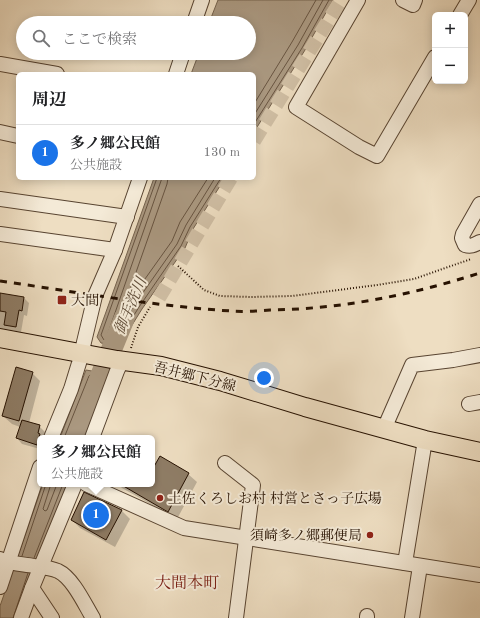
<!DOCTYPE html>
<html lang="ja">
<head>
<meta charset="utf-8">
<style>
	body { margin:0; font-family:"Old Standard TT","Noto Serif JP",serif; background:#f2f2f2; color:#202124 }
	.controls { position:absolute; right:12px; top:12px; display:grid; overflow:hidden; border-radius:6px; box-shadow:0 2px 10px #0003 }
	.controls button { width:36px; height:36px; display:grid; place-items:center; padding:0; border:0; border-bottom:1px solid #e0e0e0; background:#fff; color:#202124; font:20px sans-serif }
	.you { position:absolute; left:264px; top:378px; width:14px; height:14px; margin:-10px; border:3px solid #fff; border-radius:50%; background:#1a73e8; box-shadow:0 0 0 6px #1a73e833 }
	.badge { display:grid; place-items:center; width:26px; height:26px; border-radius:50%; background:#1a73e8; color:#fff; font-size:13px; font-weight:700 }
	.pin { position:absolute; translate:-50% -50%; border:2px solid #fff; box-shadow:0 1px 4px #0006 }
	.popup { position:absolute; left:37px; top:435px; width:118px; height:52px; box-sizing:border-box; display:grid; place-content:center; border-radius:6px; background:#fff; filter:drop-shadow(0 1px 3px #0005); font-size:13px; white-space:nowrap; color:#757577 }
	.popup b { font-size:15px; color:#202124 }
	.popup::after { content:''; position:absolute; left:50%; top:100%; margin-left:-8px; border:8px solid transparent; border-top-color:#fff }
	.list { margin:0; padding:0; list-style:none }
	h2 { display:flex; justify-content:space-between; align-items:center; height:52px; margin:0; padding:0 16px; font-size:17px }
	h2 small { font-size:13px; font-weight:400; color:#757577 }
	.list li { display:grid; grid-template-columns:26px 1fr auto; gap:12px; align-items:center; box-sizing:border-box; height:56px; padding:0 16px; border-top:1px solid #e0e0e0 }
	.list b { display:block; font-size:15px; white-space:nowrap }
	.list p { margin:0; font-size:13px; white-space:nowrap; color:#757577 }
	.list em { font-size:13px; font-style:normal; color:#757577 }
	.icon { flex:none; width:22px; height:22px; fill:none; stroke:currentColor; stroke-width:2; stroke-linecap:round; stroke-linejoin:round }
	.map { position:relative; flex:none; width:480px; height:618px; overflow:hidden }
	.search { position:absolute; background:#fff; box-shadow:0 2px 10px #0003; left:16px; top:16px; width:240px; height:44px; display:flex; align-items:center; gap:10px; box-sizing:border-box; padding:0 14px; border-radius:22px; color:#757577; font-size:15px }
	.panel { position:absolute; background:#fff; box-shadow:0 2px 10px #0003; left:16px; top:72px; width:240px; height:108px; border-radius:6px }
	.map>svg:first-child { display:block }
	.water { fill:#aa9880; stroke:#75624d }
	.shadow { fill:#0003 }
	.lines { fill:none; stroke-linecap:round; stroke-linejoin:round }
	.shore { stroke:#685440; stroke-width:1 }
	.river { stroke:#aa9880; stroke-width:21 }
	.building { fill:#8e7c65; stroke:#261101 }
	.minor-tunnel { stroke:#d0bfa5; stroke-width:14; stroke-dasharray:14 7; stroke-linecap:butt }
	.minor-casing { stroke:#584431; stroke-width:16 }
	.major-casing { stroke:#261101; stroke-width:20 }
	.path { stroke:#261101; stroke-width:2; stroke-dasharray:1 2; stroke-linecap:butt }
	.minor { stroke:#f4ead7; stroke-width:14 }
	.major { stroke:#eedec2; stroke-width:18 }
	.rail { stroke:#261101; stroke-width:3; stroke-dasharray:7 7; stroke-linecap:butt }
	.poi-dot { fill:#8f2418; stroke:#f4ead7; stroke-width:1.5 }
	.labels { text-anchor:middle; stroke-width:4; stroke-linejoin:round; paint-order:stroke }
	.poi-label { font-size:14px; fill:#261101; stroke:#f4ead7; text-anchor:start }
	.street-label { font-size:14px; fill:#261101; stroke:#f4ead7 }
	.water-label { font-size:15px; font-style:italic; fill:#614e3a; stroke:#f4ead7 }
	.quarter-label { font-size:16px; fill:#7a1f14; stroke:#f4ead7 }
</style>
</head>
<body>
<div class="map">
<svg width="480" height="618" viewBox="0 0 480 618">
	<rect width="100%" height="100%" fill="#eedec2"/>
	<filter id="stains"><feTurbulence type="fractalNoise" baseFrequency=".005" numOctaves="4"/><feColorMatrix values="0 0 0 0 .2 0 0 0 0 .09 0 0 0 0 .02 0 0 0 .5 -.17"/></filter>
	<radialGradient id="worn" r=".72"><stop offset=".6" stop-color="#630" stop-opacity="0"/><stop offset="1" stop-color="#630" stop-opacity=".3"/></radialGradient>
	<g class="water">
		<path d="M218,0H333L305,50L254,132V74H191L199,53H249V23H209Z"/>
		<path d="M154,178H225L193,229L185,248L142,309L119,346L101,343L97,337Z"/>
		<path d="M86,370L109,374L85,438H60Z"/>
		<path d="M43,484H67L16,618H0V606Z"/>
	</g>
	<g class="shadow">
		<path d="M24,298L29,303L27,316L24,315L21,332L0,328V302Z"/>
		<path d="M32,373L40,381L29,423L39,426L45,432L43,438H40V449L22,444L17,438L20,427L12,424L3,416Z"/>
		<path d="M152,465L155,467L188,474L197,482L177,519L122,488L118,484H152Z"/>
		<path d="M121,510L130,519L115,547L80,528L72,520Z"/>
	</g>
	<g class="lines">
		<g class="shore">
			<path d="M254,104L292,42L316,0"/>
			<path d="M254,115L298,45L323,0"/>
			<path d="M254,124L302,48L329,0"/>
			<path d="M157,178L101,335L104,340L118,341L139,307L181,246L190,227L221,178"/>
			<path d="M162,178L108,333L109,335H116L135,304L177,244L186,225L215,178"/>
			<path d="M168,178L167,184L127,298L128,301L130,300L172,241L180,222L208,178"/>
			<path d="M64,438L89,376L90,375L102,377L103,380L81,438"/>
			<path d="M69,438L92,382L95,381L96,383L76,438"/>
			<path d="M51,484L43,509L45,511L47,510L57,484"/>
			<path d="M22,556L46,484"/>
			<path d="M34,558L63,484"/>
			<path d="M13,618L28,573"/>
		</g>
		<path class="river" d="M79,438L101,375L124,319"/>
	</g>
	<g class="building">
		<path d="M0,293L24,297L22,311L19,310L16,327L4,325L6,312L0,311Z"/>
		<path d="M16,367L33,372L19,421L2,416Z"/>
		<path d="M22,420L40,425L38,433L40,434L37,445L16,438Z"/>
		<path d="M160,456L189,473L168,512L120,484H152V470Z"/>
		<path d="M84,492L122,510L106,540L71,520Z"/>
	</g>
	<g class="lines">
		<g class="minor-tunnel">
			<path d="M254,141L341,0"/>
			<path d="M159,298L231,178"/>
		</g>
		<g class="minor-casing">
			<g id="minor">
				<path d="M358,0L296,107L359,147L377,156L435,57"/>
				<path d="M403,0L413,5L415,0"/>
				<path d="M460,15L469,0"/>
				<path d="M194,23L202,0"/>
				<path d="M0,64L57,74"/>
				<path d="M176,74L183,53"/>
				<path d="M0,132L18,136"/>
				<path d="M0,199L127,217"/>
				<path d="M480,204L463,234L462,238L465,245C471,247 474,245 480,242"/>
				<path d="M0,234L115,250"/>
				<path d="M469,404L480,402"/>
				<path d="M384,429L412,365L453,360L480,355"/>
				<path d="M51,438L71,389L79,363L95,296L115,250L140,178"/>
				<path d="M92,438L117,371L122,360"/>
				<path d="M225,463L253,485L236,618"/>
				<path d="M86,484L184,528L480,575"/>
				<path d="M0,559C10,564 23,564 34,566C41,567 51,568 58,571C73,578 85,605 93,618"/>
				<path d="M405,563L425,440"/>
				<path d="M0,587L40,467"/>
				<path d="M32,588L52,618"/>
				<path d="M21,618L32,588L75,484"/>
				<path d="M367,618V616"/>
				<path d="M412,618L420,566"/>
			</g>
		</g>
		<g class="major-casing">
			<path id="major" d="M0,338L117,360L161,366L220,381L305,407L425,440L480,452"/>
		</g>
		<g class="path">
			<path d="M178,266L204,290L220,296L251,297L292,296L377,285L414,279L471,259"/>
			<path d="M131,348L138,327L150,307"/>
		</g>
		<use href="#minor" class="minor"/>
		<use href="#major" class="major"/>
		<path class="rail" d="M0,281C77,292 153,306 231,311C243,312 257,311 270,310C342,309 411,295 480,273"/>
	</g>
	<g class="poi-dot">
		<rect x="57" y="295" width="10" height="10" rx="2"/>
		<circle cx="160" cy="498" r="4"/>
		<circle cx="370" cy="535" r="4"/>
	</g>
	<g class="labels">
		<g class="poi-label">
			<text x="71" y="305">大間</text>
			<text x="168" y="503">土佐くろしお村 村営とさっ子広場</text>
			<text x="362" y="540" text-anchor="end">須崎多ノ郷郵便局</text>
		</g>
		<g class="street-label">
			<text transform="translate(195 376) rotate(14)" y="5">吾井郷下分線</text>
		</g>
		<g class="water-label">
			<text transform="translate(130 306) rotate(-67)" y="5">御手洗川</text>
		</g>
		<g class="quarter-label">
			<text x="187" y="588">大間本町</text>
		</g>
	</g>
	<rect width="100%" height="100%" filter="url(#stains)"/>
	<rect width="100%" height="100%" fill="url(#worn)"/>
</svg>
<div class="controls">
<button>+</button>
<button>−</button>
</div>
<div class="you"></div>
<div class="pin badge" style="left:96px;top:515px">1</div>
<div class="popup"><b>多ノ郷公民館</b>公共施設</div>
<div class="search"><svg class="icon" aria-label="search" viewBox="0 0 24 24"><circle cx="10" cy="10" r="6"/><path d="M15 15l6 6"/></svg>ここで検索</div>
<section class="panel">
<h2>周辺<small></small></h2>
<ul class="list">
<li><span class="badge">1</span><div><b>多ノ郷公民館</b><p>公共施設</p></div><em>130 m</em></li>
</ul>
</section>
</div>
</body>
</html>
